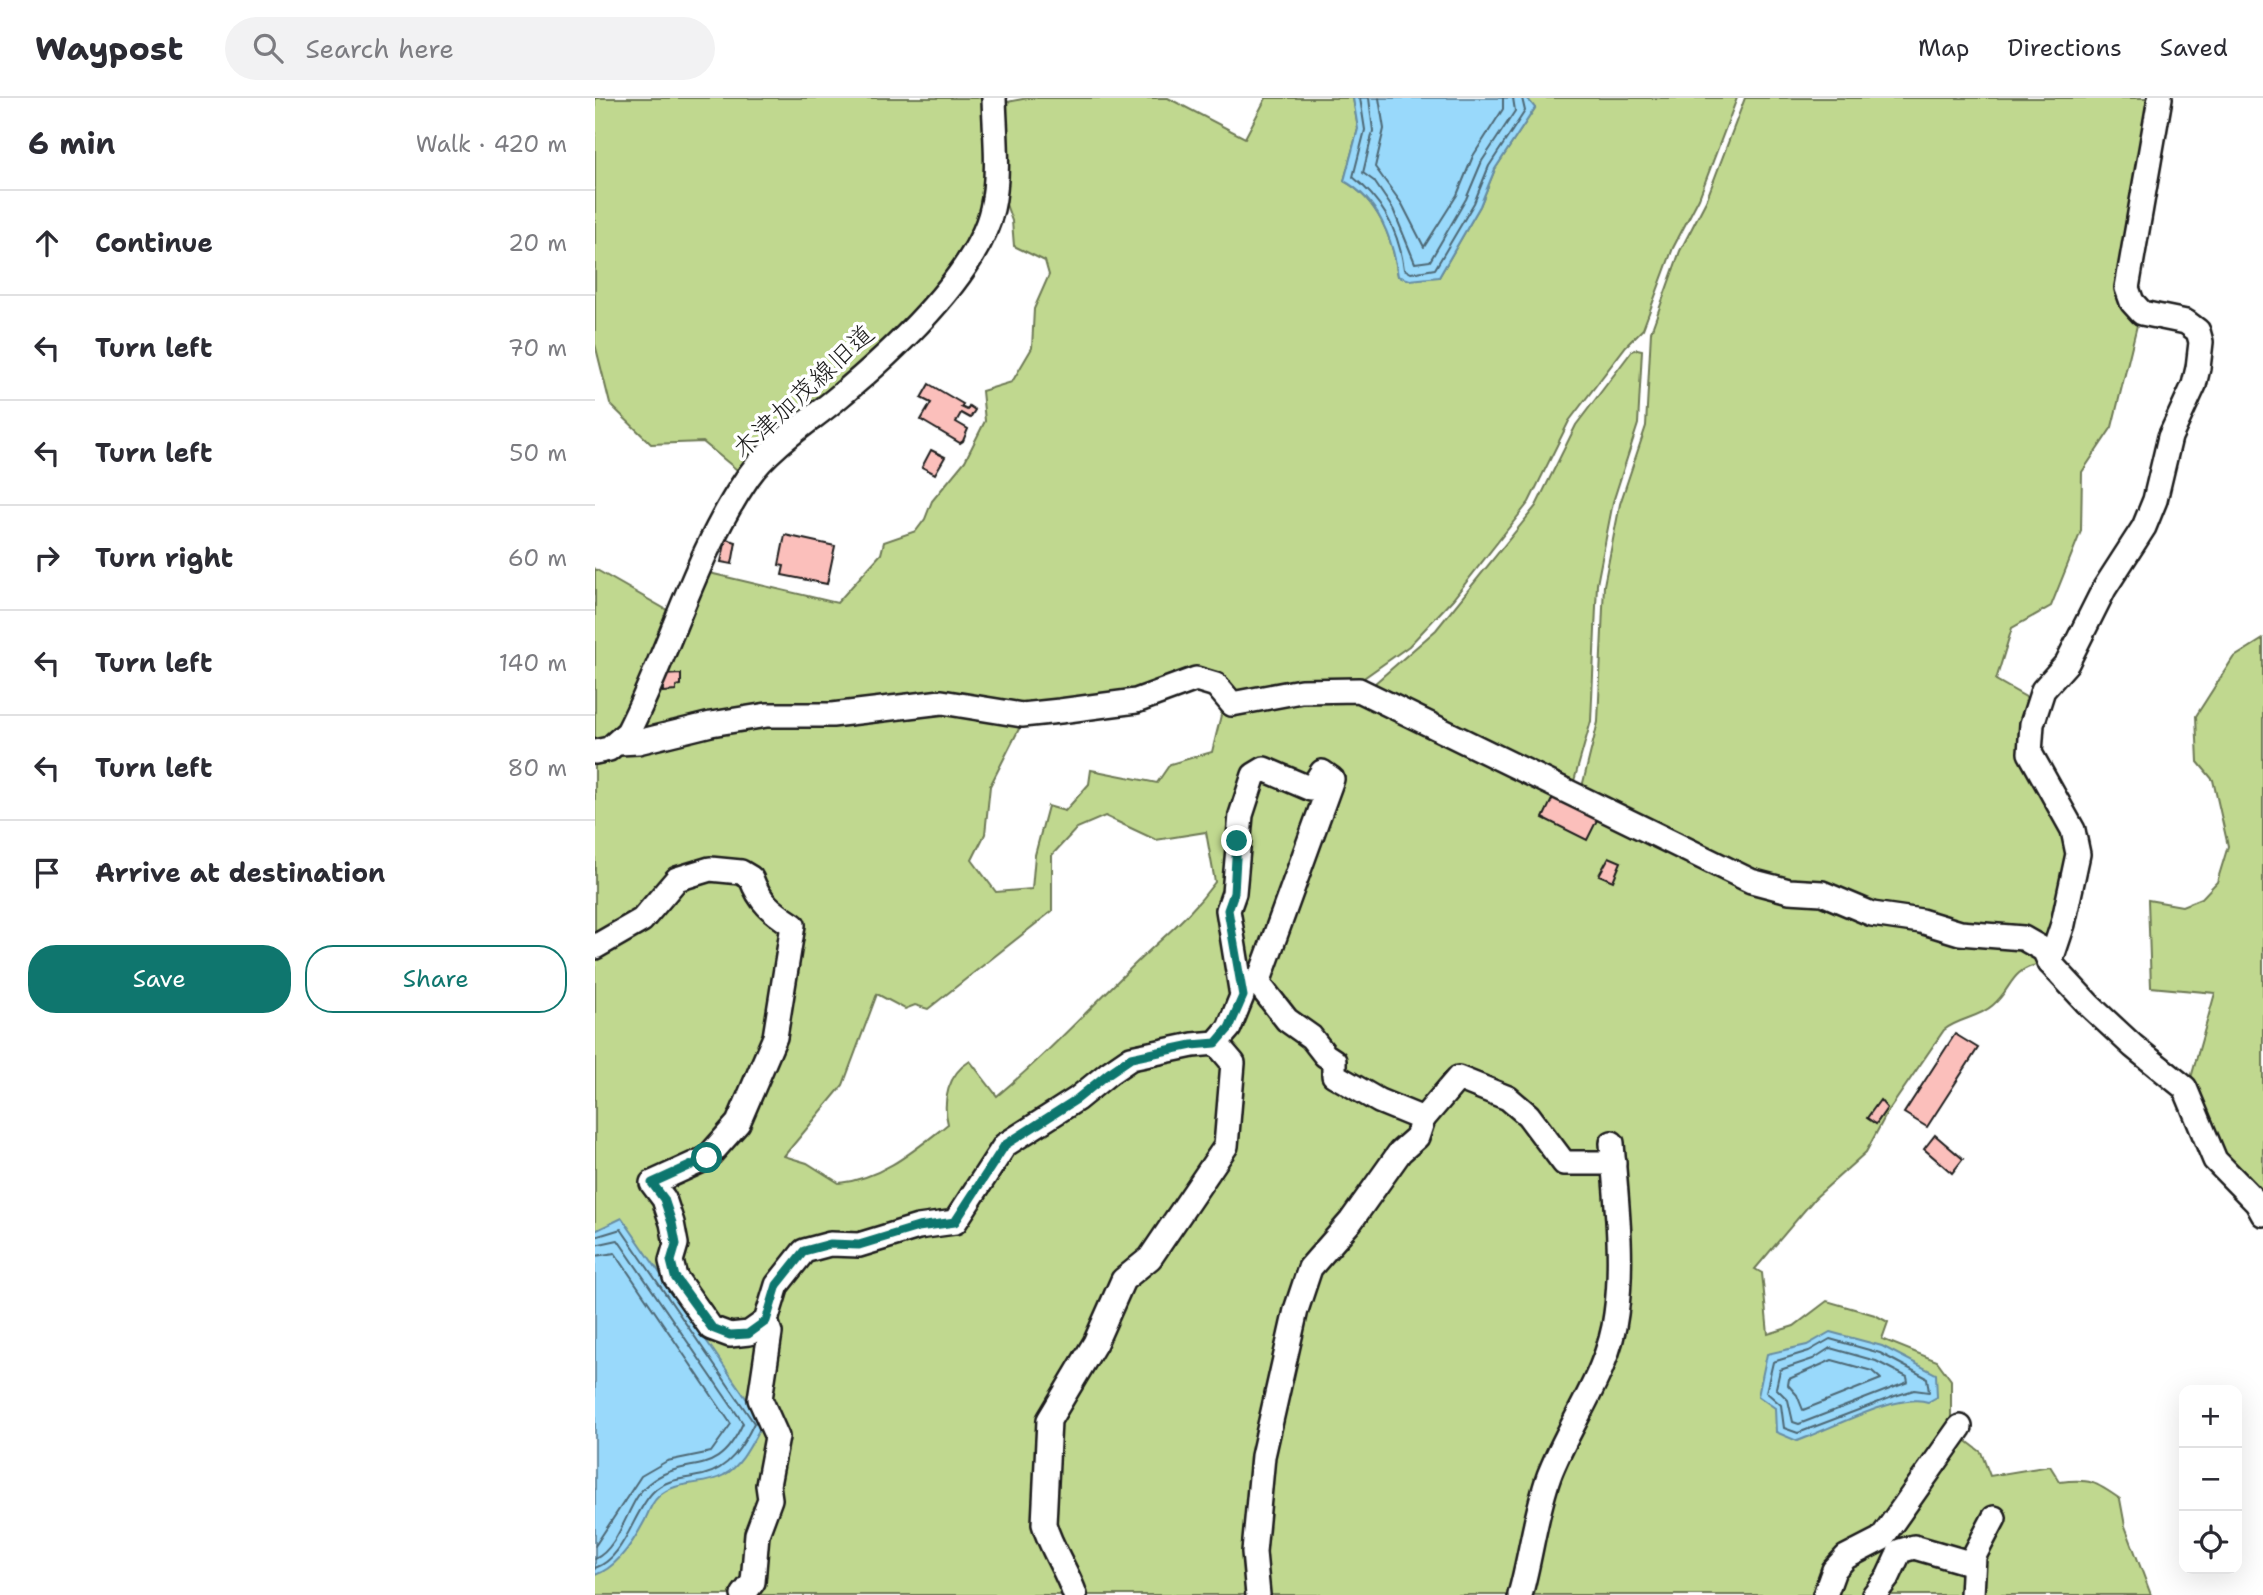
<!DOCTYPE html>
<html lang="en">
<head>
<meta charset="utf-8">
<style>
	body { margin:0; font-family:"Shantell Sans","Klee One",sans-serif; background:#f2f2f3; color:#2b2b33 }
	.controls { position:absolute; right:21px; bottom:21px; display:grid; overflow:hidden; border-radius:14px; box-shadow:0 7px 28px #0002 }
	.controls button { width:63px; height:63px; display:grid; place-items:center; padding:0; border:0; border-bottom:2px solid #e1e1e2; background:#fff; color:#2b2b33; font:35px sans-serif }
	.stop { position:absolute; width:21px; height:21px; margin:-16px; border:5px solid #0f766e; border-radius:50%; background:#fff }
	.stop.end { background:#0f766e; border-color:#fff; box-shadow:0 2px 7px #0008 }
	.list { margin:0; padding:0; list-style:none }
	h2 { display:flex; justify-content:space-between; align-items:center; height:91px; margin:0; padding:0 28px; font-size:30px }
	h2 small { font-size:23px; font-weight:400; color:#7c7c81 }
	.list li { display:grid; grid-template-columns:46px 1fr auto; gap:21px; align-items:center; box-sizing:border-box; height:105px; padding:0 28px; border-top:2px solid #e1e1e2 }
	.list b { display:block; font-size:26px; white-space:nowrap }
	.list em { font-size:23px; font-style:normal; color:#7c7c81 }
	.actions { display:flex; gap:14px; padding:21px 28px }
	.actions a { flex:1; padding:16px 0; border:2px solid #0f766e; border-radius:28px; text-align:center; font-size:24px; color:#0f766e }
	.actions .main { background:#0f766e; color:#fff }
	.icon { flex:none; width:38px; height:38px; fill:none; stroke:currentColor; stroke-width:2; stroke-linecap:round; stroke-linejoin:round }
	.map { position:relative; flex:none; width:1668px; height:1497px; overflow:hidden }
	header { display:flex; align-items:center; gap:42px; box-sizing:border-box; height:98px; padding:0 35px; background:#fff; border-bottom:2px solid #e1e1e2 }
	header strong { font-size:33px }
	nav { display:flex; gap:38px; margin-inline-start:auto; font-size:24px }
	.search { width:490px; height:63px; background:#f2f2f3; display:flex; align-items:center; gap:18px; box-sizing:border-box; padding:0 24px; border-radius:38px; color:#7c7c81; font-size:26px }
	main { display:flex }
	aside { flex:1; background:#fff }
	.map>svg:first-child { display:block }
	.green { fill:#c0d88f; stroke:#6e7a56; stroke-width:2; fill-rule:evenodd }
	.water { fill:#99d9fb; stroke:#678da2; stroke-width:2 }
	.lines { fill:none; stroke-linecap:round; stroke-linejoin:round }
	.shore { stroke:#4e6875; stroke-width:2 }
	.building { fill:#fbbfbb; stroke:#1c1c1c; stroke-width:2 }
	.minor-casing { stroke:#1c1c1c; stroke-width:28 }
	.minor { stroke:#fff; stroke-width:23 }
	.route { stroke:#0f766e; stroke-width:9 }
	.labels { text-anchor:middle; stroke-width:7; stroke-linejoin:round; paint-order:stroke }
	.street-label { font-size:26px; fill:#1c1c1c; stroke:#fff }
</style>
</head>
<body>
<header>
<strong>Waypost</strong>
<div class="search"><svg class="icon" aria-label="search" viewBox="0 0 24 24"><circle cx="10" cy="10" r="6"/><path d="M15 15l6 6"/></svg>Search here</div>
<nav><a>Map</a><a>Directions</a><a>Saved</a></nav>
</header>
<main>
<aside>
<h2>6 min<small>Walk · 420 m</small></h2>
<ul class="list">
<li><svg class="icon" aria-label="ahead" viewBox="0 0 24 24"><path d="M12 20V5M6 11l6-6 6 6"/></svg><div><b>Continue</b></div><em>20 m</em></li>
<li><svg class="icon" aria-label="left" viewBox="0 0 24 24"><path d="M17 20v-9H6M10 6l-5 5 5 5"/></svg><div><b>Turn left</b></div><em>70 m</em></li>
<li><svg class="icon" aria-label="left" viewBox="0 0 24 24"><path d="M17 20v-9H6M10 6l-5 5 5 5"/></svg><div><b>Turn left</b></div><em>50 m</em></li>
<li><svg class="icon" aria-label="right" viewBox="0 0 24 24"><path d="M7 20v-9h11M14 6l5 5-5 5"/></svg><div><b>Turn right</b></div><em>60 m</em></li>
<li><svg class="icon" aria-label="left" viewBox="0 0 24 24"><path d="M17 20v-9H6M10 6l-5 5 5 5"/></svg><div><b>Turn left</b></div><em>140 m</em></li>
<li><svg class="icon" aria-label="left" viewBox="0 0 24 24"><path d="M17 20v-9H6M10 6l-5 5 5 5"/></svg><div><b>Turn left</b></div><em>80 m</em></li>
<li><svg class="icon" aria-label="arrive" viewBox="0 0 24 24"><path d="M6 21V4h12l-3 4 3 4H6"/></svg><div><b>Arrive at destination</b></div></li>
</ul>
<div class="actions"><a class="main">Save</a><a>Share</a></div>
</aside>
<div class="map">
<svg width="1668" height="1497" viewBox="0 0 1668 1497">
	<rect width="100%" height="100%" fill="#fff"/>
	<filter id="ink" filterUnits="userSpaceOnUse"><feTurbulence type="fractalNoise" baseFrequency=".0143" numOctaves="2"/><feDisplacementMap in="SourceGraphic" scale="14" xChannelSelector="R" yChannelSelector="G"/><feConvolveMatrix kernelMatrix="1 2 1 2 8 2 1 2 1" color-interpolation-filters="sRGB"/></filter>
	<g filter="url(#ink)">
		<g class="green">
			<path d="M0,0H393L394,85L372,158L294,245L147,376L108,344L56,346L15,306L0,246Z"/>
			<path d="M433,0H573L650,40L671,0H758L763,31L749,83C783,101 798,141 803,178L844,179L885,108L900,71L940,10L932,0H1142L1104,100L1078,150L1048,231L1031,248L974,323L934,404L858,501L814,548L763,584L647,597L634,593L610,573L539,599L432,612L353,599L36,641L110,474L242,505L286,456L289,444L321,433L330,421L337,403L370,363L390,323L387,293L417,284L437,250L439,211L454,177L450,163L419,148L417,123L408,98L407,5Z"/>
			<path d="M1150,0H1560L1540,98L1544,219L1517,329L1487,374L1486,433L1456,508L1417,530L1401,582L1436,602L1427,641L1473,733L1478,767L1453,849L1195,788L989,696L988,685L1003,624L1009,487L1025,406L1051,328L1056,234L1085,153L1111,103Z"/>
			<path d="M1042,251L1047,252L1043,326L1018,404L1002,486L996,623L979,683L971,687L778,595L779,586L841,532L941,408L981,327L1037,253Z"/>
			<path d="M0,471L77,515L29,627L0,647Z"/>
			<path d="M1668,541V1105L1624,1059L1594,987L1620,895L1556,889L1553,802L1587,808L1607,800L1622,784L1633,748L1618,682L1603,664L1601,618L1638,560Z"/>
			<path d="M768,599L1154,787L1428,844L1445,866C1414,872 1418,890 1398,907C1384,920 1363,920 1349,932L1292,1015L1271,1054L1220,1100L1160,1171L1167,1175L1173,1236L1199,1228L1232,1203L1280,1217L1293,1224L1287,1241L1342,1263L1356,1282V1331L1386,1354L1395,1378L1455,1368L1465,1384C1494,1380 1501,1384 1525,1401L1530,1428L1556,1497H0V659L118,633L346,612L429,621L395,688L390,736L377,762L401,794L437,791L440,757L453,708L470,713L494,686L496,672L562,685L575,666L617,654L627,613L626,602ZM510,718L561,742L611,734L620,784C592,822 566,840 534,872C490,915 449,959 402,998L375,963C353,976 347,1003 353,1026C321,1051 287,1081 244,1085L212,1065L189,1058L248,987L282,896L310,911L320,907L333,911L457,813V757L482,730Z"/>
		</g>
		<g class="water">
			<path d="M758,0H932L940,10L900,71L885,108L844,179L815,182L803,178C798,141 783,101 749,83L763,31Z"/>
			<path d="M27,1120L168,1325C158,1342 148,1367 129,1377C109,1389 81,1381 63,1399C57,1404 53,1415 50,1422C39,1443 22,1470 0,1477V1133Z"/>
			<path d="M1235,1234L1287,1248L1341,1276L1342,1299L1333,1304C1303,1294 1235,1331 1202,1343L1181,1334L1180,1310L1163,1298L1172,1256L1212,1247Z"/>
		</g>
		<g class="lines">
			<g class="shore">
				<path d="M765,0L770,32L758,79C787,102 804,134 809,171L816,175L840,171L879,105L894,68L930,13L927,0"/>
				<path d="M774,0L778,33L768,75L779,83L798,111L820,165L835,163L871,101L887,63L920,13L918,0"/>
				<path d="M784,0L789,31L780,69L807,106L829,149L862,97L878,58L908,11V0"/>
				<path d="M0,1139L26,1131L159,1325C148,1348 134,1371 108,1377C91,1381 72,1380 58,1394C38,1414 30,1460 0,1470"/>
				<path d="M0,1147L23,1142L148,1325C120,1386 93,1354 53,1386C33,1402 26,1449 0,1461"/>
				<path d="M0,1158L20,1155L136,1326L116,1354L72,1363L46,1378L0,1448"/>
				<path d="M1235,1241L1285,1255L1332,1280L1334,1294L1319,1292L1300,1298L1203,1335L1189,1330L1186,1307L1171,1294L1178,1264L1214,1253Z"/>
				<path d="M1235,1250L1281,1263L1312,1279L1313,1284L1204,1326L1198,1324L1193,1302L1181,1290L1185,1272L1218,1261Z"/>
				<path d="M1237,1262L1277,1273L1286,1281L1208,1312L1202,1297L1193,1287L1194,1281Z"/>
			</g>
		</g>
		<g class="building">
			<path d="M334,286L368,306L366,309L372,312L374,308L380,312L375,320L366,315L361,324L373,331L368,343L365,345L326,322L336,305L326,300Z"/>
			<path d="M336,352L350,359L340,376L327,369Z"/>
			<path d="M190,437L240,448L232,486L187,477L189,468L184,467Z"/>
			<path d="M131,441L141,444L137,466L126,464Z"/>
			<path d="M86,576V587L81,588V593L68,594L67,577Z"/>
			<path d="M960,695L1004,718L992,742L948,720Z"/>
			<path d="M1014,759L1026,764L1018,783L1004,777Z"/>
			<path d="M1360,936L1383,950L1332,1029L1309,1015Z"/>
			<path d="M1285,1002L1292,1010L1281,1026L1272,1020Z"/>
			<path d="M1340,1037L1368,1061L1357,1075L1329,1051Z"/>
		</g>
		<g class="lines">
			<g class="minor-casing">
				<g id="minor">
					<path d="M24,645L43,644L116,626L172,617H237L347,604L427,617L465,613L541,603L601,581L621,587L637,606L706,593L764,592L1156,783L1194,793L1227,795L1277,816L1326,823L1365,835L1428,840L1449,852L1455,865L1495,908L1538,948L1590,990L1620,1062L1662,1105L1668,1116"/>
					<path d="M0,654L14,651L33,634C76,550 99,458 153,379C175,348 212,325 240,302C292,259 382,178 397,111C405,76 400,36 399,0"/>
					<path d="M0,849L47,822L82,781L115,771L146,774L156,780C165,804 176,813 198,827L180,939L143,1025L112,1060L57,1085L69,1101L77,1125L81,1146L76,1163L80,1179L116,1230L135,1237L154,1235L171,1223L182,1187L209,1153L235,1146L264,1147L323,1129L360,1124L410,1047L482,1001L514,975L536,960L598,947L621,945L634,930L647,898L633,812L639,795L646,717L659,677L669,671L716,691L727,674L737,681L663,885L692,922L716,939L730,957L739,963V977L784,1003L828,1021L863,980L913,1000L933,1017L969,1065H1019"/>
					<path d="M1455,865L1468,826L1483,756L1478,732L1435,655L1437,626L1448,592L1472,565L1509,491L1549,429L1560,402L1575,339L1599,287L1603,270L1606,244L1603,233L1591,224L1547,215L1537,204L1532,190L1565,0"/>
					<path d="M148,1497L158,1484L162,1436L175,1401L173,1387L182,1339L165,1301L175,1235L171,1223"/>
					<path d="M480,1497C472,1472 456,1451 449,1426L454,1322L500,1245L528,1182L555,1160L631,1048L638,965L621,945"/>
					<path d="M663,1497L659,1454L668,1358L701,1212L715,1170L756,1123L805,1054L822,1039L828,1021"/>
					<path d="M925,1497C936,1458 940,1417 954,1378C975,1323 1014,1275 1021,1216C1029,1159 1021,1102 1017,1045"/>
					<path d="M1230,1497L1239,1472L1251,1459L1286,1441L1365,1329"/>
					<path d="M1279,1497L1293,1479L1305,1453L1319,1449L1378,1466"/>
					<path d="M1377,1497L1379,1458L1399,1420"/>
				</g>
			</g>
			<use href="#minor" class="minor"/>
		</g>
	</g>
	<g class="lines" filter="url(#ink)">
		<path class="route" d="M112,1060L57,1085L69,1101L77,1125L81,1146L76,1163L80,1179L117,1230L135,1237L153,1236L171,1223L182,1187L209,1153L235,1146L264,1147L323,1129L360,1124L410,1047L482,1001L514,975L536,960L597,947L621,945L634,930L648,898L633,812L639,795L642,743"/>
	</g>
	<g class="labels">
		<g class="street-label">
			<text transform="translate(208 293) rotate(-43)" y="9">木津加茂線旧道</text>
		</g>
	</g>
</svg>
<div class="controls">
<button>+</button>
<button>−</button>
<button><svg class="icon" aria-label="locate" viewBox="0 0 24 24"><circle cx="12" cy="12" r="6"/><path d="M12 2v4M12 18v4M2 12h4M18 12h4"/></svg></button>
</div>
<div class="stop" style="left:112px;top:1060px"></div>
<div class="stop end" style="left:642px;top:743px"></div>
</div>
</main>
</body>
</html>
